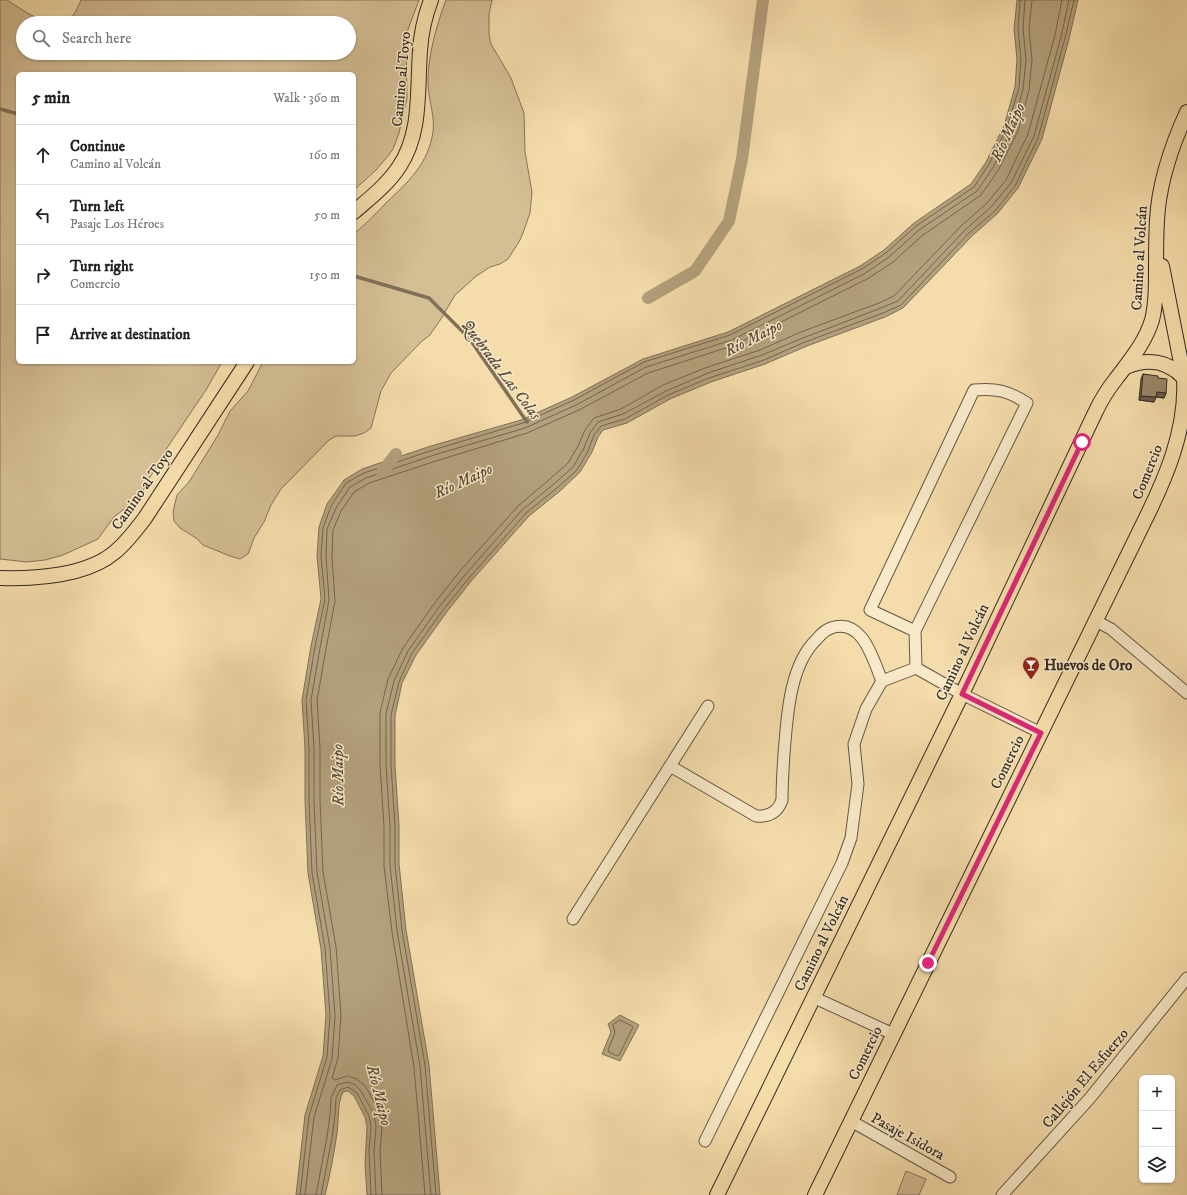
<!DOCTYPE html>
<html lang="en">
<head>
<meta charset="utf-8">
<style>
	body { margin:0; font-family:"IM FELL DW Pica",serif; background:#f6f6f6; color:#222 }
	.controls { position:absolute; right:12px; bottom:12px; display:grid; overflow:hidden; border-radius:6px; box-shadow:0 1px 3px #0004 }
	.controls button { width:36px; height:36px; display:grid; place-items:center; padding:0; border:0; border-bottom:1px solid #e0e0e0; background:#fff; color:#222; font:20px sans-serif }
	.stop { position:absolute; width:12px; height:12px; margin:-9px; border:3px solid #db2777; border-radius:50%; background:#fff }
	.stop.end { background:#db2777; border-color:#fff; box-shadow:0 1px 4px #0008 }
	.list { margin:0; padding:0; list-style:none }
	h2 { display:flex; justify-content:space-between; align-items:center; height:52px; margin:0; padding:0 16px; font-size:17px }
	h2 small { font-size:13px; font-weight:400; color:#767676 }
	.list li { display:grid; grid-template-columns:26px 1fr auto; gap:12px; align-items:center; box-sizing:border-box; height:60px; padding:0 16px; border-top:1px solid #e0e0e0 }
	.list b { display:block; font-size:15px; white-space:nowrap }
	.list p { margin:0; font-size:13px; white-space:nowrap; color:#767676 }
	.list em { font-size:13px; font-style:normal; color:#767676 }
	.icon { flex:none; width:22px; height:22px; fill:none; stroke:currentColor; stroke-width:2; stroke-linecap:round; stroke-linejoin:round }
	.map { position:relative; flex:none; width:1187px; height:1195px; overflow:hidden }
	.search { position:absolute; background:#fff; box-shadow:0 1px 3px #0004; left:16px; top:16px; width:340px; height:44px; display:flex; align-items:center; gap:10px; box-sizing:border-box; padding:0 14px; border-radius:22px; color:#767676; font-size:15px }
	.panel { position:absolute; background:#fff; box-shadow:0 1px 3px #0004; left:16px; top:72px; width:340px; height:292px; border-radius:6px }
	.map>svg:first-child { display:block }
	.green { fill:#d4be94; stroke:#84745b }
	.water { fill:#b3a07c; stroke:#807058 }
	.lines { fill:none; stroke-linecap:round; stroke-linejoin:round }
	.shore { stroke:#74644f; stroke-width:1 }
	.stream { stroke:#807058; stroke-width:3.5 }
	.canal { stroke:#b3a07c; stroke-width:12 }
	.minor-casing { stroke:#645644; stroke-width:13 }
	.major-casing { stroke:#342922; stroke-width:16 }
	.minor { stroke:#f8e9c8; stroke-width:11 }
	.major { stroke:#f5ddab; stroke-width:14 }
	.wall { fill:#83745a; stroke:#342922 }
	.shaded-wall { fill:#6a5e4a; stroke:#342922 }
	.building { fill:#988769; stroke:#342922 }
	.route { stroke:#db2777; stroke-width:5 }
	.labels { text-anchor:middle; stroke-width:3; stroke-linejoin:round; paint-order:stroke }
	.street-label { font-size:15px; fill:#342922; stroke:#f8e9c8 }
	.poi-label { font-size:15px; font-weight:bold; fill:#342922; stroke:#f8e9c8; text-anchor:start }
	.water-label { font-size:16px; font-style:italic; fill:#5a4d3d; stroke:#f8e9c8 }
</style>
</head>
<body>
<div class="map">
<svg width="1187" height="1195" viewBox="0 0 1187 1195">
	<rect width="100%" height="100%" fill="#f5ddab"/>
	<filter id="stains"><feTurbulence type="fractalNoise" baseFrequency=".005" numOctaves="4"/><feColorMatrix values="0 0 0 0 .2 0 0 0 0 .09 0 0 0 0 .02 0 0 0 .5 -.17"/></filter>
	<radialGradient id="worn" r=".72"><stop offset=".6" stop-color="#630" stop-opacity="0"/><stop offset="1" stop-color="#630" stop-opacity=".3"/></radialGradient>
	<g class="green">
		<path d="M0,0H7L29,14L48,23H23V53H349V23H66L75,13L81,0H419L406,35L407,98L399,133L393,149L388,156L376,170L354,190V74H18V362H222L206,390L167,448L164,456L148,480L141,496L114,517L98,539L63,555L45,560L27,562L0,559Z"/>
		<path d="M446,0H492L489,14V35L491,44L511,78L524,113L525,152L532,192L530,213L523,233L519,242L508,259L500,264L490,267L475,277L462,289L455,295L441,319L429,336L422,341L391,373L381,391L371,428L364,433L355,436H336L329,440L281,489L271,505L264,522L254,538L248,554L240,559L230,556L203,545L196,538L180,528L174,521L173,512L177,495L189,482L218,435L230,411L248,391L263,362H354V234C366,224 376,213 387,202C409,181 428,164 433,132C435,116 429,102 428,86C427,58 436,27 446,0Z"/>
		<path d="M906,1171L926,1179L919,1195H897Z"/>
	</g>
	<g class="water">
		<path d="M1017,0H1078L1069,39L1042,139L1018,188L998,213L972,236L903,308L885,317L807,346L765,364L711,382L670,399L627,423L603,430L598,437L592,452L580,472L560,491L529,516L472,580L446,613L416,655L402,683L395,716V765L399,826V864L406,930L429,1065L440,1195H367L365,1163L367,1127L365,1117L354,1096L348,1091L343,1092C337,1104 339,1120 337,1133C334,1154 330,1175 325,1195H296L305,1115L323,1056L326,1015L321,949L308,873L305,800V748L302,700L311,646L321,599L317,556L319,527L327,504L344,480L362,469L431,446L521,420L572,397L643,359L728,332L860,266L884,250L914,223L971,184L986,162L1004,126L1015,87L1017,59L1014,29Z"/>
		<path d="M620,1015L639,1025L620,1061L602,1054L611,1032L608,1024Z"/>
	</g>
	<g class="lines">
		<g class="shore">
			<path d="M620,1020L632,1026L633,1027L619,1055L617,1056L609,1052L608,1050L615,1033L613,1025Z"/>
			<path d="M300,1195L309,1116L327,1057L330,1016L325,948L312,873L309,800V748L306,700L315,647L325,599L321,556L323,528L331,506L346,483L364,473L433,450L523,423L574,400L644,362L730,335L862,269L886,253L916,226L974,187L989,164L1007,127L1019,88L1021,59L1018,29L1020,0"/>
			<path d="M305,1195L314,1117L332,1059L335,1016L330,948L317,872L314,800V748L311,700L320,648L329,600L326,556L327,529L336,508L350,487L366,478L434,455L525,428L576,405L646,367L732,340L864,274L889,257L919,230L977,191L994,166L1012,129L1023,89L1026,60L1023,29L1025,0"/>
			<path d="M316,1195L327,1137L330,1115L331,1098L337,1085L347,1082L354,1084L361,1091L374,1114L376,1127L374,1151L376,1195"/>
			<path d="M321,1195L332,1138L335,1115L336,1098L340,1090L348,1087L357,1093L369,1116L371,1127L369,1150L371,1195"/>
			<path d="M382,1195L380,1151L382,1127L379,1111L366,1087L357,1079L347,1076L335,1080L332,1078L338,1058L341,1015L336,947L323,872L320,800V748L317,700L326,649L335,601L332,556L333,530L341,511L354,492L369,483L436,461L527,433L579,410L648,373L735,345L867,279L893,262L923,235L981,195L999,169L1018,131L1029,90L1032,60L1029,29L1032,0"/>
			<path d="M425,1195L414,1067L392,932L384,866V826L380,765V713L388,679L403,648L434,604L460,571L518,506L550,479L568,463L578,446L585,430L594,418L621,409L663,385L705,368L760,350L801,332L879,303L894,296L961,226L987,203L1006,180L1028,134L1055,35L1062,0"/>
			<path d="M431,1195L420,1066L397,931L390,865V826L386,765V714L394,681L408,651L439,607L465,575L522,510L554,484L573,467L584,448L590,433L598,422L623,414L666,391L708,373L762,355L803,338L881,308L898,301L965,230L991,207L1011,183L1034,136L1061,37L1069,0"/>
			<path d="M436,1195L425,1065L402,930L395,865V826L391,765V715L399,682L412,653L443,610L469,578L526,513L557,488L577,470L588,451L594,435L601,426L625,419L668,395L709,378L764,360L805,342L883,313L901,305L969,233L995,211L1015,186L1038,138L1065,38L1074,0"/>
		</g>
		<g class="stream">
			<path d="M0,109L18,114"/>
			<path d="M354,276L429,298L469,338L527,422"/>
		</g>
		<g class="canal">
			<path d="M648,298L695,271L729,221L742,159L763,0"/>
			<path d="M382,472L396,454"/>
		</g>
		<g class="minor-casing">
			<g id="minor">
				<path d="M1096,621L1111,629L1187,693"/>
				<path d="M916,668L962,694L1041,733"/>
				<path d="M670,766L756,816C769,817 778,812 782,800C782,785 783,769 784,754C787,718 789,665 817,639C821,634 825,630 831,628C863,617 873,660 882,681"/>
				<path d="M573,919L708,706"/>
				<path d="M813,997L893,1034"/>
				<path d="M851,1121L950,1177"/>
				<path d="M705,1141L842,863L851,838L858,784L854,744L866,709L882,681L916,668L915,631L1027,403C1008,391 997,388 974,390L870,610L915,631"/>
				<path d="M1002,1195L1090,1098L1187,978"/>
			</g>
		</g>
		<g class="major-casing">
			<g id="major">
				<path d="M354,212C370,198 387,185 399,167C422,133 417,89 420,51C421,33 425,16 431,0"/>
				<path d="M1126,367C1147,358 1168,361 1184,378"/>
				<path d="M0,578C35,579 87,576 115,552C127,542 136,530 145,518L247,362"/>
				<path d="M717,1195L962,694L1094,415C1100,402 1107,390 1116,379C1130,360 1145,343 1152,320C1156,305 1156,290 1156,275C1156,256 1156,238 1157,220C1159,182 1171,147 1187,112"/>
				<path d="M815,1195L1142,526C1165,480 1187,431 1184,378L1162,266"/>
			</g>
		</g>
		<use href="#minor" class="minor"/>
		<use href="#major" class="major"/>
	</g>
	<path class="wall" d="M1143,374L1158,378L1166,393L1164,398L1156,397L1154,402L1139,400L1141,379Z"/>
	<g class="shaded-wall">
		<path d="M1157,392L1166,393L1164,398L1155,397Z"/>
		<path d="M1141,396L1156,397L1154,402L1139,400Z"/>
	</g>
	<path class="building" d="M1143,374L1158,376V378L1167,379L1166,393L1157,392L1156,397L1141,396Z"/>
	<g class="lines">
		<path class="route" d="M928,963L1041,733L962,694L1082,442"/>
	</g>
	<defs>
		<g id="bar-pin" transform="scale(0.9)"><path d="M0 17L-7.5 6A9.5 9.5 0 1 1 7.5 6Z" fill="#8f2418" stroke="#f8e9c8"/><path d="M-6-5H6L.8 .8V4.5H3.5V6h-7V4.5H-.8V.8Z" fill="#fff"/></g>
	</defs>
	<g fill-rule="evenodd">
		<use href="#bar-pin" x="1031" y="665"/>
	</g>
	<g class="labels">
		<g class="street-label">
			<text transform="translate(401 79) rotate(-85)" y="5">Camino al Toyo</text>
			<text transform="translate(1139 258) rotate(-87)" y="5">Camino al Volcán</text>
			<text transform="translate(1147 472) rotate(-68)" y="5">Comercio</text>
			<text transform="translate(142 489) rotate(-55)" y="5">Camino al Toyo</text>
			<text transform="translate(962 652) rotate(-65)" y="5">Camino al Volcán</text>
			<text transform="translate(1007 762) rotate(-64)" y="5">Comercio</text>
			<text transform="translate(821 943) rotate(-64)" y="5">Camino al Volcán</text>
			<text transform="translate(865 1053) rotate(-64)" y="5">Comercio</text>
			<text transform="translate(1085 1078) rotate(-50)" y="5">Callejón El Esfuerzo</text>
			<text transform="translate(908 1136) rotate(29)" y="5">Pasaje Isidora</text>
		</g>
		<g class="poi-label">
			<text x="1044" y="670">Huevos de Oro</text>
		</g>
		<g class="water-label">
			<text transform="translate(1007 132) rotate(-66)" y="6">Río Maipo</text>
			<text transform="translate(753 337) rotate(-27)" y="6">Río Maipo</text>
			<text transform="translate(502 369) rotate(53)" y="6">Quebrada Las Colas</text>
			<text transform="translate(463 480) rotate(-25)" y="6">Río Maipo</text>
			<text transform="translate(337 775) rotate(-91)" y="6">Río Maipo</text>
			<text transform="translate(380 1095) rotate(76)" y="6">Río Maipo</text>
		</g>
	</g>
	<rect width="100%" height="100%" filter="url(#stains)"/>
	<rect width="100%" height="100%" fill="url(#worn)"/>
</svg>
<div class="controls">
<button>+</button>
<button>−</button>
<button><svg class="icon" aria-label="layers" viewBox="0 0 24 24"><path d="M12 4l9 5-9 5-9-5zM3 14l9 5 9-5"/></svg></button>
</div>
<div class="stop" style="left:1082px;top:442px"></div>
<div class="stop end" style="left:928px;top:963px"></div>
<div class="search"><svg class="icon" aria-label="search" viewBox="0 0 24 24"><circle cx="10" cy="10" r="6"/><path d="M15 15l6 6"/></svg>Search here</div>
<section class="panel">
<h2>5 min<small>Walk · 360 m</small></h2>
<ul class="list">
<li><svg class="icon" aria-label="ahead" viewBox="0 0 24 24"><path d="M12 20V5M6 11l6-6 6 6"/></svg><div><b>Continue</b><p>Camino al Volcán</p></div><em>160 m</em></li>
<li><svg class="icon" aria-label="left" viewBox="0 0 24 24"><path d="M17 20v-9H6M10 6l-5 5 5 5"/></svg><div><b>Turn left</b><p>Pasaje Los Héroes</p></div><em>50 m</em></li>
<li><svg class="icon" aria-label="right" viewBox="0 0 24 24"><path d="M7 20v-9h11M14 6l5 5-5 5"/></svg><div><b>Turn right</b><p>Comercio</p></div><em>150 m</em></li>
<li><svg class="icon" aria-label="arrive" viewBox="0 0 24 24"><path d="M6 21V4h12l-3 4 3 4H6"/></svg><div><b>Arrive at destination</b></div></li>
</ul>
</section>
</div>
</body>
</html>
